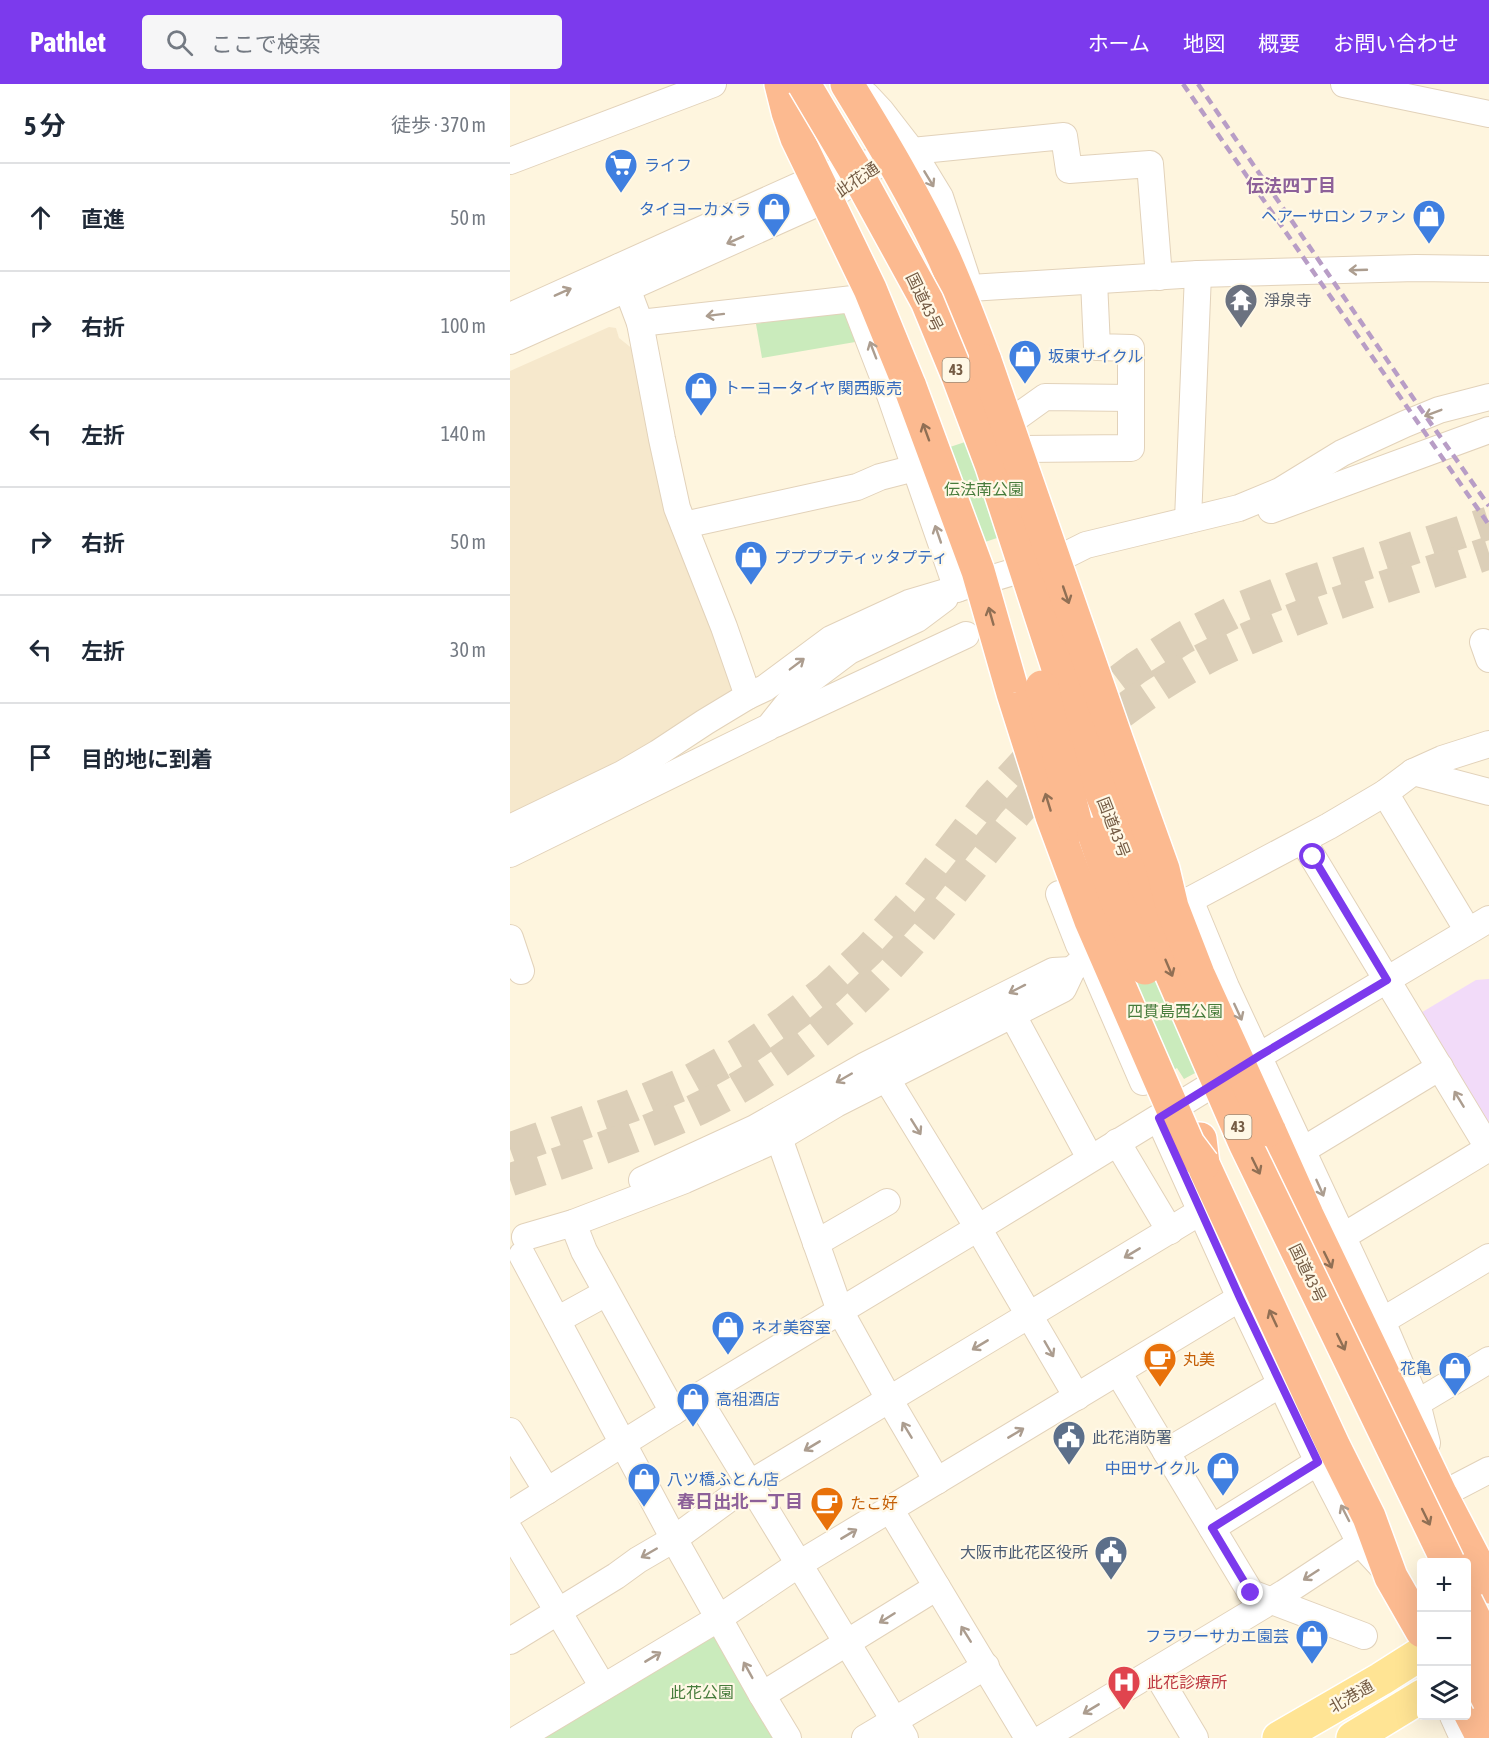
<!DOCTYPE html>
<html lang="ja">
<head>
<meta charset="utf-8">
<style>
	body { margin:0; font-family:"Asap Condensed","Noto Sans JP",sans-serif; background:#f6f6f7; color:#1f2937 }
	.controls { position:absolute; right:18px; bottom:18px; display:grid; overflow:hidden; border-radius:6px; box-shadow:0 6px 24px #0002 }
	.controls button { width:54px; height:54px; display:grid; place-items:center; padding:0; border:0; border-bottom:2px solid #e0e1e3; background:#fff; color:#1f2937; font:30px sans-serif }
	.stop { position:absolute; width:18px; height:18px; margin:-14px; border:4px solid #7c3aed; border-radius:50%; background:#fff }
	.stop.end { background:#7c3aed; border-color:#fff; box-shadow:0 2px 6px #0008 }
	.list { margin:0; padding:0; list-style:none }
	h2 { display:flex; justify-content:space-between; align-items:center; height:78px; margin:0; padding:0 24px; font-size:26px }
	h2 small { font-size:20px; font-weight:400; color:#747a83 }
	.list li { display:grid; grid-template-columns:39px 1fr auto; gap:18px; align-items:center; box-sizing:border-box; height:108px; padding:0 24px; border-top:2px solid #e0e1e3 }
	.list b { display:block; font-size:22px; white-space:nowrap }
	.list em { font-size:20px; font-style:normal; color:#747a83 }
	.icon { flex:none; width:33px; height:33px; fill:none; stroke:currentColor; stroke-width:2; stroke-linecap:round; stroke-linejoin:round }
	.map { position:relative; flex:none; width:979px; height:1654px; overflow:hidden }
	header { display:flex; align-items:center; gap:36px; box-sizing:border-box; height:84px; padding:0 30px; background:#7c3aed; color:#fff }
	header strong { font-size:28px }
	nav { display:flex; gap:33px; margin-inline-start:auto; font-size:21px }
	.search { width:420px; height:54px; background:#f6f6f7; display:flex; align-items:center; gap:15px; box-sizing:border-box; padding:0 21px; border-radius:6px; color:#747a83; font-size:22px }
	main { display:flex }
	aside { flex:1; background:#fff }
	.map>svg:first-child { display:block }
	.residential { fill:#f6e8cc }
	.education { fill:#f2dbf9 }
	.green { fill:#caebbc }
	.lines { fill:none; stroke-linecap:round; stroke-linejoin:round }
	.highway-tunnel { stroke:#dccfb8; stroke-width:33; stroke-dasharray:33 16; stroke-linecap:butt }
	.minor-casing { stroke:#e2d2ba; stroke-width:28 }
	.major-casing { stroke:#fff; stroke-width:36 }
	.highway-casing { stroke:#fff; stroke-width:36 }
	.minor { stroke:#fff; stroke-width:26 }
	.major { stroke:#ffe494; stroke-width:33 }
	.highway { stroke:#fcba90; stroke-width:33 }
	.rail { stroke:#b89dc6; stroke-width:4.5; stroke-dasharray:9 6; stroke-linecap:butt }
	.highway-bridge-casing { stroke:#fff; stroke-width:36; stroke-linecap:butt }
	.highway-bridge { stroke:#fcba90; stroke-width:33 }
	.oneway { stroke:#ac9d8f }
	.oneway2 { stroke:#906f54 }
	.route { stroke:#7c3aed; stroke-width:8 }
	.labels { text-anchor:middle; stroke-width:4.5; stroke-linejoin:round; paint-order:stroke }
	.shield { fill:#fff8e6; stroke:#9e8b75; stroke-width:1.5 }
	.shield-label { font-size:15px; font-weight:bold; fill:#755c45 }
	.shop-label { font-size:16px; fill:#366cbe; stroke:#fff8e6; text-anchor:start }
	.street-label { font-size:16px; fill:#755c45; stroke:#fff8e6 }
	.worship-label { font-size:16px; fill:#5b616d; stroke:#fff8e6; text-anchor:start }
	.park-label { font-size:16px; fill:#477c3c; stroke:#fff8e6 }
	.food-label { font-size:16px; fill:#c56008; stroke:#fff8e6; text-anchor:start }
	.service-label { font-size:16px; fill:#4e5e75; stroke:#fff8e6; text-anchor:start }
	.health-label { font-size:16px; fill:#be3a42; stroke:#fff8e6; text-anchor:start }
	.neighbourhood-label { font-size:18px; font-weight:bold; fill:#8d6099; stroke:#fff8e6 }
</style>
</head>
<body>
<header>
<strong>Pathlet</strong>
<div class="search"><svg class="icon" aria-label="search" viewBox="0 0 24 24"><circle cx="10" cy="10" r="6"/><path d="M15 15l6 6"/></svg>ここで検索</div>
<nav><a>ホーム</a><a>地図</a><a>概要</a><a>お問い合わせ</a></nav>
</header>
<main>
<aside>
<h2>5 分<small>徒歩 · 370 m</small></h2>
<ul class="list">
<li><svg class="icon" aria-label="ahead" viewBox="0 0 24 24"><path d="M12 20V5M6 11l6-6 6 6"/></svg><div><b>直進</b></div><em>50 m</em></li>
<li><svg class="icon" aria-label="right" viewBox="0 0 24 24"><path d="M7 20v-9h11M14 6l5 5-5 5"/></svg><div><b>右折</b></div><em>100 m</em></li>
<li><svg class="icon" aria-label="left" viewBox="0 0 24 24"><path d="M17 20v-9H6M10 6l-5 5 5 5"/></svg><div><b>左折</b></div><em>140 m</em></li>
<li><svg class="icon" aria-label="right" viewBox="0 0 24 24"><path d="M7 20v-9h11M14 6l5 5-5 5"/></svg><div><b>右折</b></div><em>50 m</em></li>
<li><svg class="icon" aria-label="left" viewBox="0 0 24 24"><path d="M17 20v-9H6M10 6l-5 5 5 5"/></svg><div><b>左折</b></div><em>30 m</em></li>
<li><svg class="icon" aria-label="arrive" viewBox="0 0 24 24"><path d="M6 21V4h12l-3 4 3 4H6"/></svg><div><b>目的地に到着</b></div></li>
</ul>
</aside>
<div class="map">
<svg width="979" height="1654" viewBox="0 0 979 1654">
	<rect width="100%" height="100%" fill="#fef5de"/>
	<path class="residential" d="M99,243L106,244L109,254L124,266L221,593V608L155,654L0,732V287Z"/>
	<path class="education" d="M979,895V1045L909,930L966,896Z"/>
	<g class="green">
		<path d="M337,223L351,257L252,274L246,240Z"/>
		<path d="M500,343L532,439L448,467L416,371Z"/>
		<path d="M672,840L711,975L674,995L667,984L642,998L602,878Z"/>
		<path d="M203,1548L273,1654H26Z"/>
	</g>
	<g class="lines">
		<g class="highway-tunnel">
			<path d="M0,1065L121,1022L178,998L227,971L274,939L318,905L359,866L401,819L480,717L528,665L577,621L626,584L673,554L734,523L791,501L979,439"/>
			<path d="M0,1096C64,1074 129,1053 190,1024C261,990 326,939 380,881C452,804 507,712 590,645C619,621 651,599 683,581C711,565 741,553 770,541C838,513 909,492 979,469"/>
		</g>
		<g class="minor-casing">
			<g id="minor">
				<path d="M834,0L979,30"/>
				<path d="M356,11L371,27L402,67L430,113L456,192"/>
				<path d="M402,67L554,52L559,86L640,80L649,193"/>
				<path d="M0,77L203,0"/>
				<path d="M460,204L688,190L906,184L979,185"/>
				<path d="M0,232L306,94L358,79"/>
				<path d="M130,239L343,215L380,311L447,505"/>
				<path d="M0,257L317,115L381,72"/>
				<path d="M503,336L535,313L621,314"/>
				<path d="M514,365L621,364V264L587,263L584,197"/>
				<path d="M761,426L979,346"/>
				<path d="M678,436L688,190"/>
				<path d="M174,441L347,403L370,393L405,384"/>
				<path d="M973,558L979,575"/>
				<path d="M238,612L255,604L321,555L399,519L550,474L576,461L729,424L770,407L832,369L895,340L929,326L979,313"/>
				<path d="M265,640L456,551"/>
				<path d="M903,688L979,708"/>
				<path d="M875,709L958,847"/>
				<path d="M0,744L112,690L148,669L195,638L238,612L214,543L167,424L152,355L130,239L109,183"/>
				<path d="M793,757L979,1065"/>
				<path d="M0,770L259,643L291,603L339,567L407,535L435,514"/>
				<path d="M549,810L569,861L578,871L633,998"/>
				<path d="M680,816L716,903L872,1237L907,1319L917,1359"/>
				<path d="M648,833L819,742L875,709L903,688L932,675L979,660"/>
				<path d="M0,854L11,887"/>
				<path d="M502,930L580,1074"/>
				<path d="M376,994L468,1144L567,1313"/>
				<path d="M650,1037L730,1214L808,1378L850,1459L875,1486"/>
				<path d="M269,1054L330,1227L379,1315L427,1397"/>
				<path d="M607,1058L660,1147"/>
				<path d="M793,1066L930,983"/>
				<path d="M132,1096L245,1044L356,981L543,887L562,886"/>
				<path d="M63,1139L74,1167L163,1328"/>
				<path d="M15,1153L63,1139L175,1096L269,1054L326,1020L553,905L562,886L578,871L608,855"/>
				<path d="M832,1153L979,1064"/>
				<path d="M306,1159L377,1118"/>
				<path d="M12,1171L164,1455L252,1611L278,1654"/>
				<path d="M47,1236L96,1209"/>
				<path d="M872,1237L979,1173"/>
				<path d="M608,1288L741,1509L854,1552"/>
				<path d="M187,1313L395,1654"/>
				<path d="M907,1319L979,1276"/>
				<path d="M0,1347L37,1407"/>
				<path d="M656,1368L771,1300"/>
				<path d="M927,1394L931,1411L979,1386"/>
				<path d="M380,1425L518,1654"/>
				<path d="M0,1430L187,1313L468,1144L749,972L979,835"/>
				<path d="M702,1444L808,1378"/>
				<path d="M0,1447L93,1603"/>
				<path d="M0,1557L106,1492L128,1476L164,1455L239,1400L690,1128"/>
				<path d="M645,1587L685,1654"/>
				<path d="M252,1611L427,1503"/>
				<path d="M943,1632L953,1654"/>
				<path d="M9,1654L209,1534L289,1480L730,1214"/>
				<path d="M355,1654L476,1582"/>
				<path d="M533,1654L774,1509L850,1459"/>
			</g>
		</g>
		<g class="major-casing">
			<g id="major">
				<path d="M769,1654L871,1595L912,1569"/>
				<path d="M843,1654L912,1612"/>
			</g>
		</g>
		<g class="highway-casing">
			<g id="highway">
				<path d="M271,0L278,28L287,54L360,205L400,303"/>
				<path d="M337,0C372,57 406,114 434,174C449,208 462,242 475,277"/>
				<path d="M759,1046L797,1131L931,1411L979,1503"/>
				<path d="M690,1055L693,1080L824,1363L859,1433L881,1493L912,1547"/>
				<path d="M956,1621L973,1654"/>
			</g>
		</g>
		<use href="#minor" class="minor"/>
		<use href="#major" class="major"/>
		<use href="#highway" class="highway"/>
		<g class="rail">
			<path d="M673,0L979,441"/>
			<path d="M688,0L910,324L979,422"/>
		</g>
		<g class="highway-bridge-casing">
			<g id="highway-bridge">
				<path d="M294,0L345,86L417,217L448,292L482,382L551,593L587,697L657,880L735,1059L938,1478"/>
				<path d="M475,277L607,657L653,785L662,823L688,890L759,1046"/>
				<path d="M400,303L468,487L503,609L542,732L581,837L678,1060L693,1080"/>
				<path d="M532,603L566,741"/>
				<path d="M584,750L607,817L635,884"/>
				<path d="M956,1518L979,1564"/>
				<path d="M956,1571L979,1617"/>
			</g>
		</g>
		<use href="#highway-bridge" class="highway-bridge"/>
	</g>
	<defs><path id="oneway-shaft" d="M-6 0H5M1.5-3L5.5 0L1.5 3" fill="none" stroke-width="1.6" stroke-linecap="round" stroke-linejoin="round" transform="scale(1.5)"/></defs>
	<g class="oneway">
		<use href="#oneway-shaft" transform="translate(419 95) rotate(59)"/>
		<use href="#oneway-shaft" transform="translate(225 156) rotate(156)"/>
		<use href="#oneway-shaft" transform="translate(848 186) rotate(178)"/>
		<use href="#oneway-shaft" transform="translate(53 208) rotate(-24)"/>
		<use href="#oneway-shaft" transform="translate(205 231) rotate(173)"/>
		<use href="#oneway-shaft" transform="translate(363 266) rotate(-111)"/>
		<use href="#oneway-shaft" transform="translate(923 329) rotate(159)"/>
		<use href="#oneway-shaft" transform="translate(428 450) rotate(-109)"/>
		<use href="#oneway-shaft" transform="translate(287 580) rotate(-37)"/>
		<use href="#oneway-shaft" transform="translate(507 905) rotate(153)"/>
		<use href="#oneway-shaft" transform="translate(728 928) rotate(65)"/>
		<use href="#oneway-shaft" transform="translate(334 994) rotate(150)"/>
		<use href="#oneway-shaft" transform="translate(949 1015) rotate(-121)"/>
		<use href="#oneway-shaft" transform="translate(406 1043) rotate(58)"/>
		<use href="#oneway-shaft" transform="translate(810 1104) rotate(66)"/>
		<use href="#oneway-shaft" transform="translate(622 1169) rotate(149)"/>
		<use href="#oneway-shaft" transform="translate(470 1261) rotate(149)"/>
		<use href="#oneway-shaft" transform="translate(539 1265) rotate(60)"/>
		<use href="#oneway-shaft" transform="translate(397 1346) rotate(-121)"/>
		<use href="#oneway-shaft" transform="translate(506 1349) rotate(-31)"/>
		<use href="#oneway-shaft" transform="translate(302 1362) rotate(149)"/>
		<use href="#oneway-shaft" transform="translate(835 1429) rotate(-117)"/>
		<use href="#oneway-shaft" transform="translate(339 1450) rotate(-31)"/>
		<use href="#oneway-shaft" transform="translate(139 1469) rotate(150)"/>
		<use href="#oneway-shaft" transform="translate(801 1491) rotate(147)"/>
		<use href="#oneway-shaft" transform="translate(377 1534) rotate(148)"/>
		<use href="#oneway-shaft" transform="translate(456 1550) rotate(-122)"/>
		<use href="#oneway-shaft" transform="translate(143 1573) rotate(-31)"/>
		<use href="#oneway-shaft" transform="translate(238 1586) rotate(-119)"/>
		<use href="#oneway-shaft" transform="translate(581 1625) rotate(149)"/>
	</g>
	<g class="oneway2">
		<use href="#oneway-shaft" transform="translate(416 348) rotate(-110)"/>
		<use href="#oneway-shaft" transform="translate(556 511) rotate(71)"/>
		<use href="#oneway-shaft" transform="translate(481 532) rotate(-106)"/>
		<use href="#oneway-shaft" transform="translate(538 718) rotate(-107)"/>
		<use href="#oneway-shaft" transform="translate(659 884) rotate(67)"/>
		<use href="#oneway-shaft" transform="translate(746 1082) rotate(64)"/>
		<use href="#oneway-shaft" transform="translate(818 1176) rotate(64)"/>
		<use href="#oneway-shaft" transform="translate(763 1234) rotate(-115)"/>
		<use href="#oneway-shaft" transform="translate(831 1258) rotate(64)"/>
		<use href="#oneway-shaft" transform="translate(916 1433) rotate(64)"/>
	</g>
	<g class="lines">
		<path class="route" d="M741,1509L702,1444L808,1378L730,1214L649,1034L749,972L877,896L803,773"/>
	</g>
	<defs>
		<g id="supermarket-pin" transform="scale(1.725)"><path d="M0 17L-7.5 6A9.5 9.5 0 1 1 7.5 6Z" fill="#3f7fe0" stroke="#fff8e6"/><path d="M-6-5.5h2.5l.6 2H6L4.5 2H-2.5L-4.4-4H-6ZM-1.5 3.2a1.3 1.3 0 1 0 .1 0ZM3 3.2a1.3 1.3 0 1 0 .1 0Z" fill="#fff"/></g>
		<g id="shop-pin" transform="scale(1.725)"><path d="M0 17L-7.5 6A9.5 9.5 0 1 1 7.5 6Z" fill="#3f7fe0" stroke="#fff8e6"/><path d="M-5-2.5h2.3a2.7 3.5 0 0 1 5.4 0H5L5.5 6h-11ZM-1.5-2.5h3a1.5 2.3 0 0 0-3 0Z" fill="#fff"/></g>
		<g id="temple-pin" transform="scale(1.725)"><path d="M0 17L-7.5 6A9.5 9.5 0 1 1 7.5 6Z" fill="#6b7280" stroke="#fff8e6"/><path d="M0-6L5-2H3V0L6.5 2.5H4V6H1.5V3h-3V6H-4V2.5H-6.5L-3 0V-2H-5Z" fill="#fff"/></g>
		<g id="cafe-pin" transform="scale(1.725)"><path d="M0 17L-7.5 6A9.5 9.5 0 1 1 7.5 6Z" fill="#e8710a" stroke="#fff8e6"/><path d="M-5.5-4.5H6V0H3Q3 3.5 0 3.5H-2.5Q-5.5 3.5-5.5 0ZM3-3.2v2h1.7v-2ZM-6 4.5H4V6H-6Z" fill="#fff"/></g>
		<g id="civic-pin" transform="scale(1.725)"><path d="M0 17L-7.5 6A9.5 9.5 0 1 1 7.5 6Z" fill="#5c6f8a" stroke="#fff8e6"/><path d="M-.6-6.5H3V-4.5H.6V-3L4-1V1h2V6H-6V1h2V-1L-.6-3ZM-1.2 2.5V6h2.4V2.5Z" fill="#fff"/></g>
		<g id="hospital-pin" transform="scale(1.725)"><path d="M0 17L-7.5 6A9.5 9.5 0 1 1 7.5 6Z" fill="#e0444e" stroke="#fff8e6"/><path d="M-5-5h3v3.5h4V-5h3V5h-3V1.5h-4V5h-3Z" fill="#fff"/></g>
	</defs>
	<g fill-rule="evenodd">
		<use href="#supermarket-pin" x="111" y="81"/>
		<use href="#shop-pin" x="264" y="125"/>
		<use href="#shop-pin" x="919" y="132"/>
		<use href="#temple-pin" x="731" y="216"/>
		<use href="#shop-pin" x="515" y="272"/>
		<use href="#shop-pin" x="191" y="304"/>
		<use href="#shop-pin" x="241" y="473"/>
		<use href="#shop-pin" x="218" y="1243"/>
		<use href="#cafe-pin" x="650" y="1275"/>
		<use href="#shop-pin" x="945" y="1284"/>
		<use href="#shop-pin" x="183" y="1315"/>
		<use href="#civic-pin" x="559" y="1353"/>
		<use href="#shop-pin" x="713" y="1384"/>
		<use href="#shop-pin" x="134" y="1395"/>
		<use href="#cafe-pin" x="317" y="1419"/>
		<use href="#civic-pin" x="601" y="1468"/>
		<use href="#shop-pin" x="802" y="1552"/>
		<use href="#hospital-pin" x="614" y="1598"/>
	</g>
	<g class="labels">
		<g class="shield">
			<rect x="432.5" y="274" width="27" height="24" rx="4.5"/>
			<rect x="714.5" y="1031" width="27" height="24" rx="4.5"/>
		</g>
		<g class="shield-label">
			<text x="446" y="291">43</text>
			<text x="728" y="1048">43</text>
		</g>
		<g class="shop-label">
			<text x="134" y="87">ライフ</text>
			<text x="241" y="131" text-anchor="end">タイヨーカメラ</text>
			<text x="896" y="138" text-anchor="end">ヘアーサロン ファン</text>
			<text x="538" y="278">坂東サイクル</text>
			<text x="214" y="310">トーヨータイヤ 関西販売</text>
			<text x="264" y="479">ププププティッタプティ</text>
			<text x="241" y="1249">ネオ美容室</text>
			<text x="922" y="1290" text-anchor="end">花亀</text>
			<text x="206" y="1321">高祖酒店</text>
			<text x="690" y="1390" text-anchor="end">中田サイクル</text>
			<text x="157" y="1401">八ツ橋ふとん店</text>
			<text x="779" y="1558" text-anchor="end">フラワーサカエ園芸</text>
		</g>
		<g class="street-label">
			<text transform="translate(347 95) rotate(-34)" y="6">此花通</text>
			<text transform="translate(415 218) rotate(64)" y="6">国道43号</text>
			<text transform="translate(604 743) rotate(69)" y="6">国道43号</text>
			<text transform="translate(798 1189) rotate(64)" y="6">国道43号</text>
			<text transform="translate(841 1612) rotate(-30)" y="6">北港通</text>
		</g>
		<g class="worship-label">
			<text x="754" y="222">淨泉寺</text>
		</g>
		<g class="park-label">
			<text x="474" y="411">伝法南公園</text>
			<text x="665" y="933">四貫島西公園</text>
			<text x="192" y="1614">此花公園</text>
		</g>
		<g class="food-label">
			<text x="673" y="1281">丸美</text>
			<text x="340" y="1425">たこ好</text>
		</g>
		<g class="service-label">
			<text x="582" y="1359">此花消防署</text>
			<text x="578" y="1474" text-anchor="end">大阪市此花区役所</text>
		</g>
		<g class="health-label">
			<text x="637" y="1604">此花診療所</text>
		</g>
		<g class="neighbourhood-label">
			<text x="781" y="108">伝法四丁目</text>
			<text x="230" y="1424">春日出北一丁目</text>
		</g>
	</g>
</svg>
<div class="controls">
<button>+</button>
<button>−</button>
<button><svg class="icon" aria-label="layers" viewBox="0 0 24 24"><path d="M12 4l9 5-9 5-9-5zM3 14l9 5 9-5"/></svg></button>
</div>
<div class="stop" style="left:803px;top:773px"></div>
<div class="stop end" style="left:741px;top:1509px"></div>
</div>
</main>
</body>
</html>
